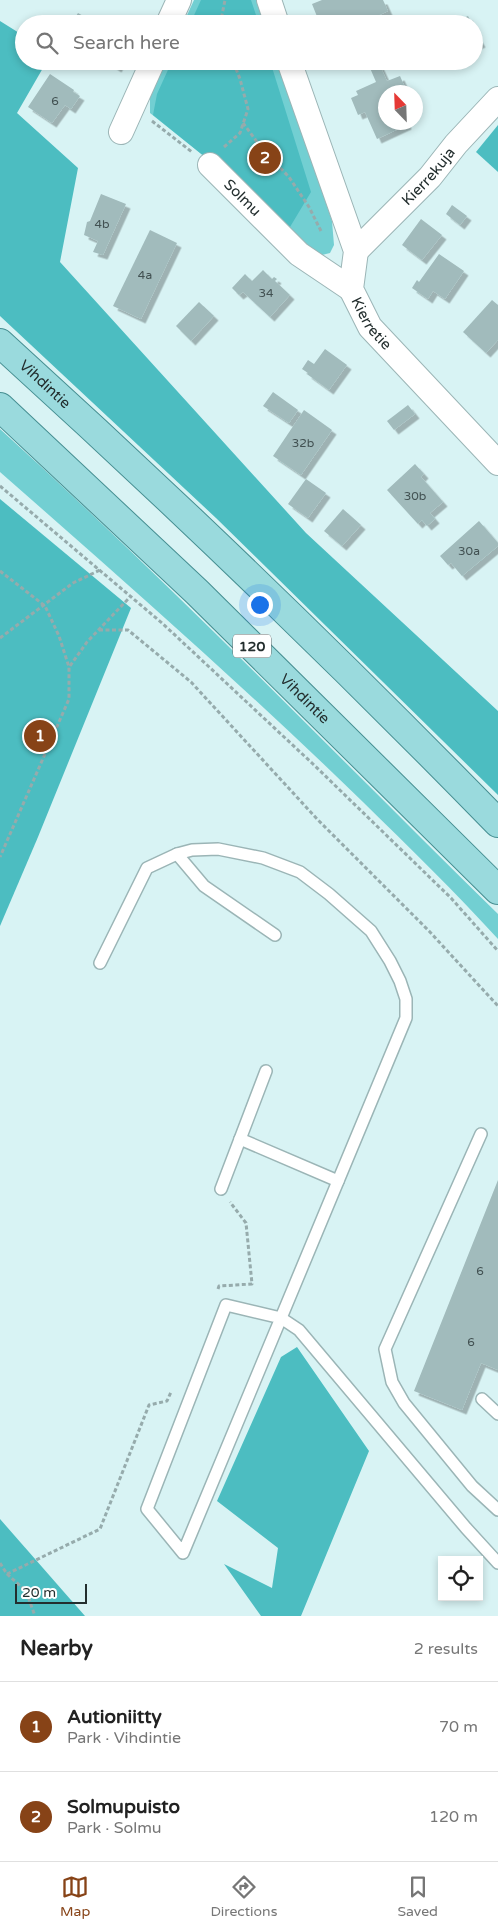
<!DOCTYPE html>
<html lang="en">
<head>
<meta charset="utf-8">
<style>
	body { margin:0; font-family:"Varela Round",sans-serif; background:#f6f6f6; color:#222 }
	.controls { position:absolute; right:15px; bottom:15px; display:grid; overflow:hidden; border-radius:0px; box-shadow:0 2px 8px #0003 }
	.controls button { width:45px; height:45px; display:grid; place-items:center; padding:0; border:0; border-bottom:1px solid #e0e0e0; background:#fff; color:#222; font:25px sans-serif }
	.compass { position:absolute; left:378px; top:85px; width:45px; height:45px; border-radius:50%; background:#fff; box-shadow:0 2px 8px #0003; rotate:337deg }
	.scale { position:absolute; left:15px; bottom:12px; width:72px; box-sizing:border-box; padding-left:5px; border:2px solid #232e2e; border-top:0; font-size:14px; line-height:18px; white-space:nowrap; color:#232e2e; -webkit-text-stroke:4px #fff; paint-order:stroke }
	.you { position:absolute; left:259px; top:604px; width:18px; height:18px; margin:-12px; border:4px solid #fff; border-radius:50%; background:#1a73e8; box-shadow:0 0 0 8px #1a73e833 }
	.badge { display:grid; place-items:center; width:32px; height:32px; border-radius:50%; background:#874317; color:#fff; font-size:16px; font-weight:700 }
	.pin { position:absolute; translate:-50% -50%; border:2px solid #fff; box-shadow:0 1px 5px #0006 }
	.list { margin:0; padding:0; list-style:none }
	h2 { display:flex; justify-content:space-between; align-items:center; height:65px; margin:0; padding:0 20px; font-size:21px }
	h2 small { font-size:16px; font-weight:400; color:#767676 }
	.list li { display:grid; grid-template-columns:32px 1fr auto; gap:15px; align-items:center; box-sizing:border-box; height:90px; padding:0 20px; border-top:1px solid #e0e0e0 }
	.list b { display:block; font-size:19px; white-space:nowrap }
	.list p { margin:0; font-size:16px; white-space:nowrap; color:#767676 }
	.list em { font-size:16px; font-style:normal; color:#767676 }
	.icon { flex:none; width:28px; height:28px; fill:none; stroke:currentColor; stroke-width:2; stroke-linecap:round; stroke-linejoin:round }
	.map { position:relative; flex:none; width:498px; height:1616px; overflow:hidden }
	.search { position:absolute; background:#fff; box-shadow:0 2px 8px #0003; left:15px; right:15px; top:15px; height:55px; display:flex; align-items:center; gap:12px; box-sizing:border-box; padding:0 18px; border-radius:28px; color:#767676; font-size:19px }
	.sheet { height:245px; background:#fff }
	nav { display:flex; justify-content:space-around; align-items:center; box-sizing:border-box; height:70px; border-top:1px solid #e0e0e0; background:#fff; font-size:14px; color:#767676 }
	nav a { display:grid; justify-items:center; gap:2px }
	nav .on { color:#874317 }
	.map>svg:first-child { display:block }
	.green { fill:#72cfd2 }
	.forest { fill:#4cbdc1 }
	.building { fill:#a1bbbc; filter:url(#shadow) }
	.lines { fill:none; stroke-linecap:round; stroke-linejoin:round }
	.service-casing { stroke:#9bb5b6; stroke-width:14 }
	.minor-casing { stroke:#9bb5b6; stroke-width:26 }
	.primary-casing { stroke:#458e91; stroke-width:30 }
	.path { stroke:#96abac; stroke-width:3; stroke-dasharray:4 2.5; stroke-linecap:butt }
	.service { stroke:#fff; stroke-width:11 }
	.minor { stroke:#fff; stroke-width:24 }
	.primary { stroke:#9adadd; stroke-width:28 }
	.labels { text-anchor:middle; stroke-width:4; stroke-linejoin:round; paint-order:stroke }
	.number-label { font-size:12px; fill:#425152 }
	.shield { fill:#fff; stroke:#656d6d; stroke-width:1 }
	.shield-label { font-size:14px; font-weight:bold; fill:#232e2e }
	.street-label { font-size:15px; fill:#232e2e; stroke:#fff }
</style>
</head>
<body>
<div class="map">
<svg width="498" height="1616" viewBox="0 0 498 1616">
	<defs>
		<filter id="shadow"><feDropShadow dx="4.5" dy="4.5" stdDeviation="0" flood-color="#0004"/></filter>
	</defs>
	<rect width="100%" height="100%" fill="#d8f3f4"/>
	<g class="green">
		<path d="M194,0H259L267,24H183Z"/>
		<path d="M166,61H279L332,221L334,245L330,253L322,255L314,251L217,156L210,161L150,113V96Z"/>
		<path d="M0,429C172,585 333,752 498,914V939C455,892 409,847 363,802C246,688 123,580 0,472Z"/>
	</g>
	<g class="forest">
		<path d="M201,0H251L259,24H190Z"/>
		<path d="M0,21L24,36V61H47L17,113L78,168L60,262L306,533L498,711V795L216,518L0,316Z"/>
		<path d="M172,61H270L311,192L290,227L217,156L210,161L153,115L157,94Z"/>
		<path d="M498,125V172L476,152Z"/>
		<path d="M0,499L131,608L38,837L0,926Z"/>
		<path d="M297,1347L369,1451L301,1616H261L224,1564L272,1588L278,1548L217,1501L281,1357Z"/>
		<path d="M0,1519L85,1616H0Z"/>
	</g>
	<g class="building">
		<path d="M322,0H383L388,11L360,24H320L312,4Z"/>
		<path d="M78,13L85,17L81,24H71Z"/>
		<path d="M468,16L472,24H451Z"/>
		<path d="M474,30L481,43L474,46Z"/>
		<path d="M106,61H121L117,68Z"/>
		<path d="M379,64L387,81L400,76L407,92H386V122H406L407,125L377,139L365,112L358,115L351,98L358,95L356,91L376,82L370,68Z"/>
		<path d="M50,74L74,90L73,92L80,96L71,109L65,105L52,123L28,107Z"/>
		<path d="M101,194L126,204L103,255L93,252L98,241L84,235L87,222L90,221Z"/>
		<path d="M452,205L467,216L460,225L446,214Z"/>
		<path d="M421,219L442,235L422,260L402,245Z"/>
		<path d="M150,230L177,243L141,319L113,306Z"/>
		<path d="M439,254L464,271L445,299L433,291L428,299L412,288L417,280L419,282Z"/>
		<path d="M263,270L272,279L274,277L277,279L275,281L290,295L270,317L243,292L239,295L232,288L245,274L252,281Z"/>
		<path d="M492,300L498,305V340L486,353L463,332Z"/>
		<path d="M199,302L214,316L191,341L176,326Z"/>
		<path d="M325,349L347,365L329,390L307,374L308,373L302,369L308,360L314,364Z"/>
		<path d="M273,392L298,410L289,423L263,406Z"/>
		<path d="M408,405L415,414L394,430L387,421Z"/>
		<path d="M304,410L332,430L301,475L273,456Z"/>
		<path d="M415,464L424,474L421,477L443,502L430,513L435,519L427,526L422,520L418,524L387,490Z"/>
		<path d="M306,479L326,493L308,518L288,504Z"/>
		<path d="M343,509L361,525L342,546L324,531Z"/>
		<path d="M479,521L498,543V546L462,576L451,563L448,565L440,556Z"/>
		<path d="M498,1180V1370L481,1363L462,1410L414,1391Z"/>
	</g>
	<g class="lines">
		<g class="service-casing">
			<g id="service">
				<path d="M177,854L204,886L275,935"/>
				<path d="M100,963L147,868L177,854L192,850L218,849L263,858L300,872L329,894L371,931L390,961L400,981L406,999V1018C331,1197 257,1375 183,1553L147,1509L226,1305L281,1318L299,1330L466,1528L498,1563"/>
				<path d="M481,1134L385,1349L392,1382L404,1403L472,1486L498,1510"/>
				<path d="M240,1139L338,1181"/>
				<path d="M221,1189L266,1071"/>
				<path d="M482,1399L498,1414"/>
			</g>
		</g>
		<g class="minor-casing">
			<g id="minor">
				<path d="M269,0L277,24"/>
				<path d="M168,24L179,0"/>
				<path id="s1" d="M289,61L356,251L351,289L370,327L498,463"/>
				<path d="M121,132L153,61"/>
				<path id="s2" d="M210,165L299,254L351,289"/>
				<path id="s3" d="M356,251L430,177L456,144L498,99"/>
			</g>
		</g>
		<g class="primary-casing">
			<g id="primary">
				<path id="s4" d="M0,343C171,498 337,658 498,823"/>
				<path id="s5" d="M0,407L197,592L498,890"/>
			</g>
		</g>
		<g class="path">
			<path d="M223,24L222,15L225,0"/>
			<path d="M152,121L192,152"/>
			<path d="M243,123L263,150L289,177L309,207L321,231"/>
			<path d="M224,147L240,133L248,109L240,79L233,61"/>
			<path d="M0,486L162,623L313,764L451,898L498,951"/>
			<path d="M0,571L45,606L59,636L69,667V699L0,857"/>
			<path d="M99,630H128L191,682L318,820L429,931L498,1006"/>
			<path d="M0,638L73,583L100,570"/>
			<path d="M70,666L87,642L131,596"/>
			<path d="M218,1289L219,1286L252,1284L246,1223L230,1202"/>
			<path d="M0,1563L7,1574L26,1591L35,1616"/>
			<path d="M7,1574L100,1529L149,1405L167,1401L171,1392"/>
		</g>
		<use href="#service" class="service"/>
		<use href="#minor" class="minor"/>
		<use href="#primary" class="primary"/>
	</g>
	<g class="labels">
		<g class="number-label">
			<text x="55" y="105">6</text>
			<text x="102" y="228">4b</text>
			<text x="145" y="279">4a</text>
			<text x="266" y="297">34</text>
			<text x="303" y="447">32b</text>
			<text x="415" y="500">30b</text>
			<text x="469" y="555">30a</text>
			<text x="480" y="1275">6</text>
			<text x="471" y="1346">6</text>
		</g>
		<rect class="shield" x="233" y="634.5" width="38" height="23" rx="4"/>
		<g class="shield-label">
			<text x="252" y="651">120</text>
		</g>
		<g class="street-label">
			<text dy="5" stroke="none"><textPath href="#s3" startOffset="104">Kierrekuja</textPath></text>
			<text dy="5" stroke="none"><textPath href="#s2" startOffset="46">Solmu</textPath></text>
			<text dy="5" stroke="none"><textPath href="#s1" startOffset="280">Kierretie</textPath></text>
			<text dy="5" stroke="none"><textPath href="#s4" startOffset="61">Vihdintie</textPath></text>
			<text dy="5" stroke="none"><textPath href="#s5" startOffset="422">Vihdintie</textPath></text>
		</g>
	</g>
</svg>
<div class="controls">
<button><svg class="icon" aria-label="locate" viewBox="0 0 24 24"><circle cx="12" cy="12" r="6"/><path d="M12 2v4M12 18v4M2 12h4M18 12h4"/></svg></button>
</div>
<svg class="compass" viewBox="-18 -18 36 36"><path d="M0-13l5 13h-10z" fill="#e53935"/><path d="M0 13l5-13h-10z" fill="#767676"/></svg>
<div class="scale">20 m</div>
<div class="you"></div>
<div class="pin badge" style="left:40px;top:736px">1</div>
<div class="pin badge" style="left:265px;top:158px">2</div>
<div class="search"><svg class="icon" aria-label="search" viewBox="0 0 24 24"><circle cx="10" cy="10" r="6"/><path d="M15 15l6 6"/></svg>Search here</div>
</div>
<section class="sheet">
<h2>Nearby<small>2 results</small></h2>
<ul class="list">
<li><span class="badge">1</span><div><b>Autioniitty</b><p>Park · Vihdintie</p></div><em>70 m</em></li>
<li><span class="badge">2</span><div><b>Solmupuisto</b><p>Park · Solmu</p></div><em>120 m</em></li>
</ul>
</section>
<nav>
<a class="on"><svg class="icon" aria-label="map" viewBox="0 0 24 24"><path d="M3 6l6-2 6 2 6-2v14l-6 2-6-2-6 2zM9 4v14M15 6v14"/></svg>Map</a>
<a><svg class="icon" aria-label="directions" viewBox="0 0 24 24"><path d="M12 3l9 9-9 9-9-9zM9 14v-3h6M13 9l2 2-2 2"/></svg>Directions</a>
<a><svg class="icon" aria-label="saved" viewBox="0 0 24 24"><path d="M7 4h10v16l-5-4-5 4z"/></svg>Saved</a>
</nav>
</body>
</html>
